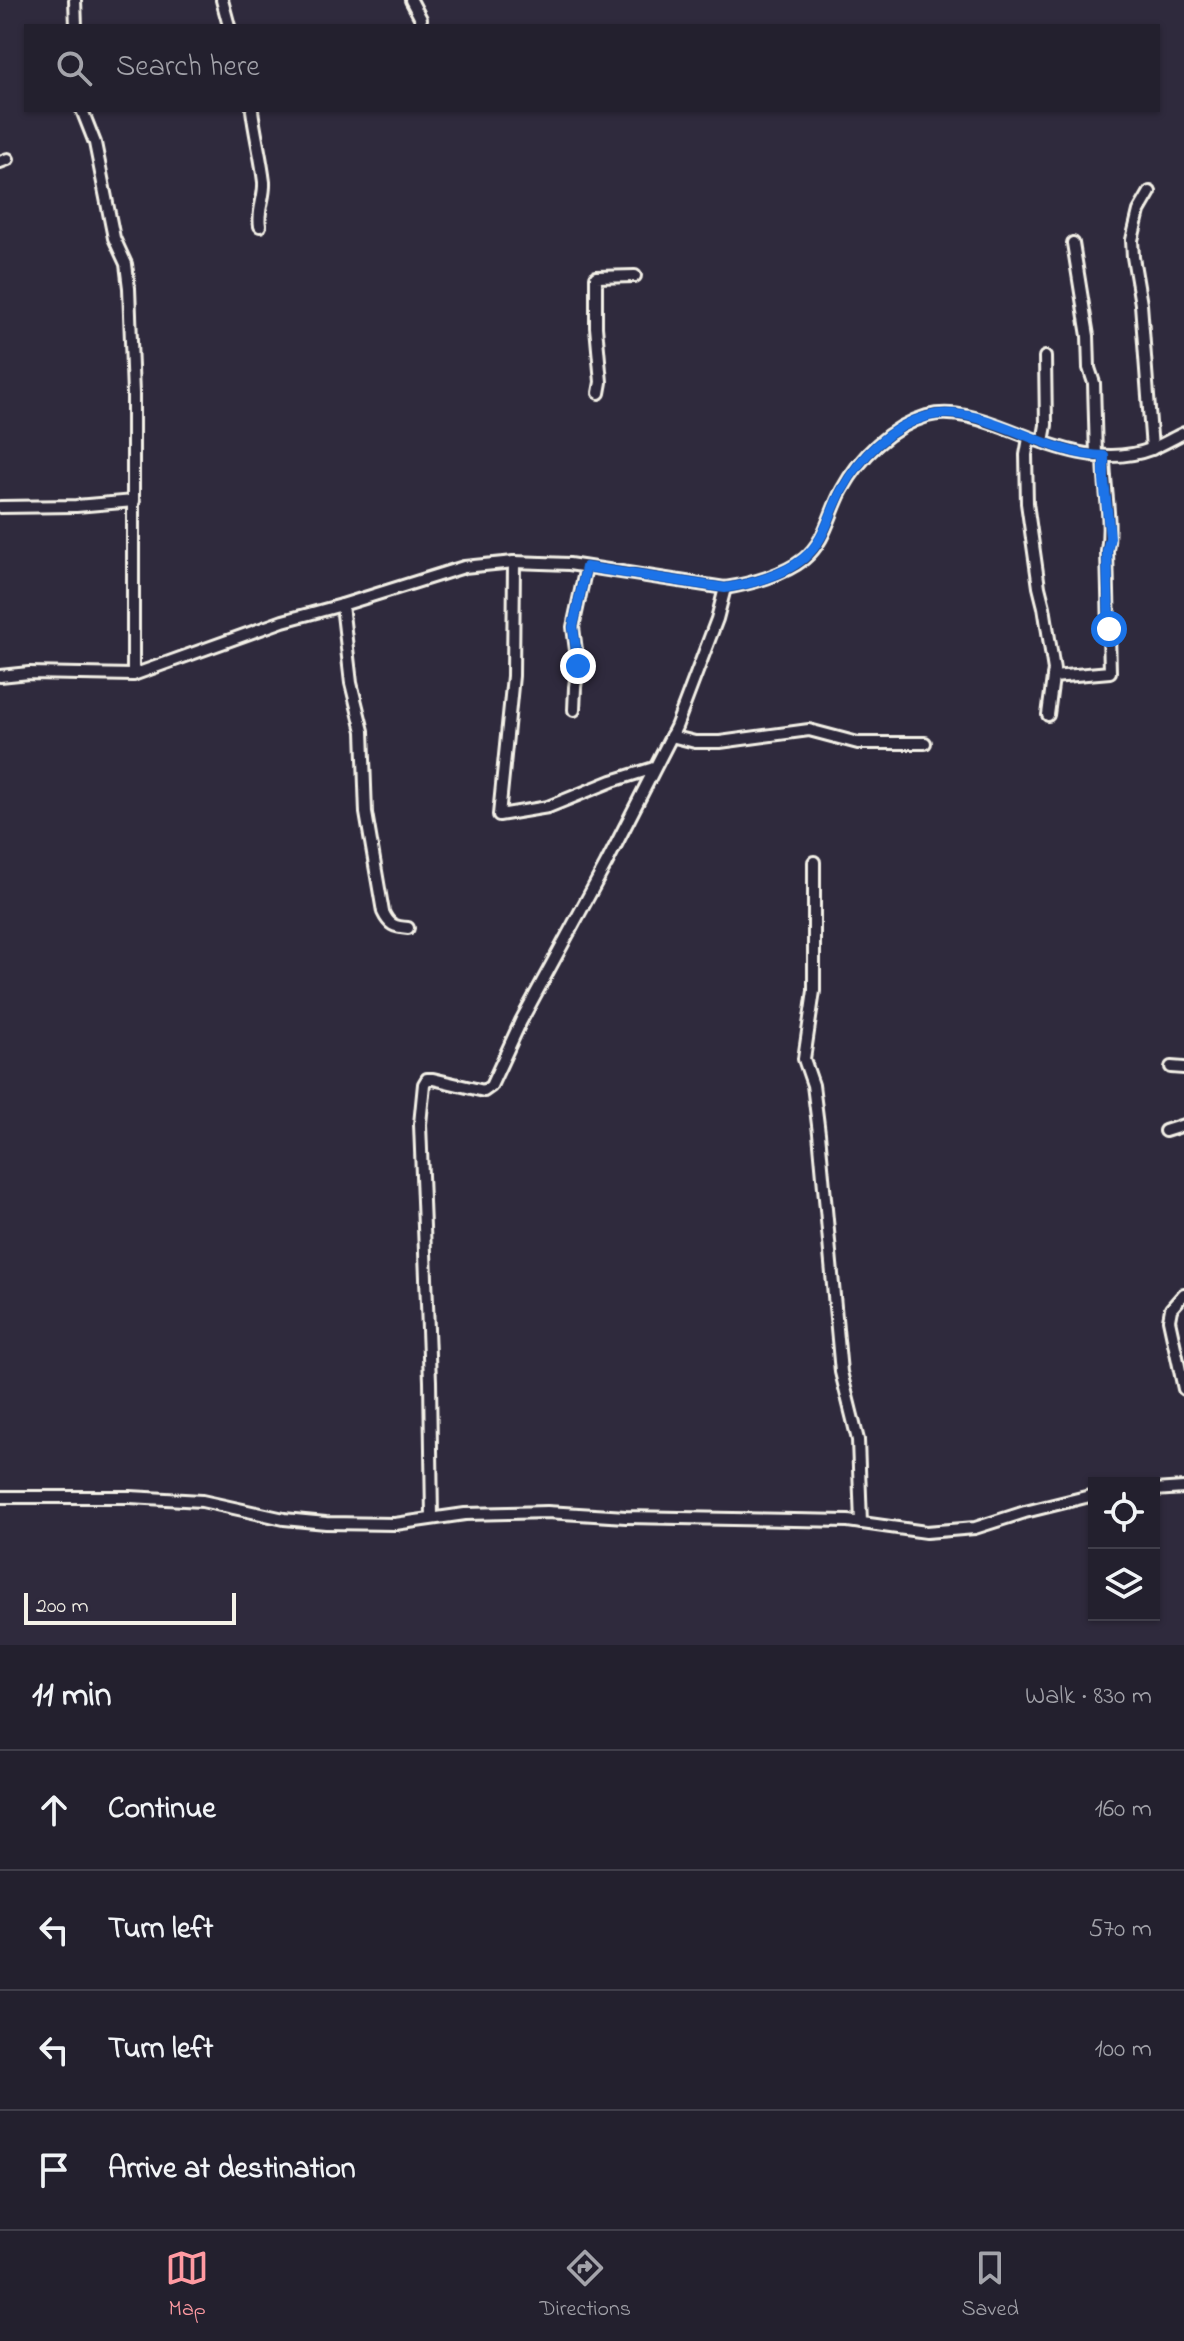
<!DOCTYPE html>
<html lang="en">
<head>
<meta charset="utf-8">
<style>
	body { margin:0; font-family:"Indie Flower",sans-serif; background:#2f2d3a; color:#f1f3f6 }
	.controls { position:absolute; right:24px; bottom:24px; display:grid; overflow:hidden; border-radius:0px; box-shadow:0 2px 6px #0004 }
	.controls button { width:72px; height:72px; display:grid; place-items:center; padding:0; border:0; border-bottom:2px solid #403e4a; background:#23202e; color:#f1f3f6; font:40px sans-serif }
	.scale { position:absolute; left:24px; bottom:20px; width:212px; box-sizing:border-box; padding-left:8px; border:4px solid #f4f1e8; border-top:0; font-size:22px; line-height:28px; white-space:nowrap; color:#f4f1e8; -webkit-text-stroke:6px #2f2a3d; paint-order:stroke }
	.stop { position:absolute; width:24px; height:24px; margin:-18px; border:6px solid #1a73e8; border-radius:50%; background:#fff }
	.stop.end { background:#1a73e8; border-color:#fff; box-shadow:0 2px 8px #0008 }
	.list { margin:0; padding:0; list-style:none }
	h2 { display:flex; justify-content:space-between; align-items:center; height:104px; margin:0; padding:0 32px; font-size:34px }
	h2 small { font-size:26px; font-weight:400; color:#a3a3aa }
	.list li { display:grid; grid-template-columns:52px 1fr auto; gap:24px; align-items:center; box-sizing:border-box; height:120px; padding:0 32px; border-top:2px solid #403e4a }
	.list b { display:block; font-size:30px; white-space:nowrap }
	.list em { font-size:26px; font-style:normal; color:#a3a3aa }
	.icon { flex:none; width:44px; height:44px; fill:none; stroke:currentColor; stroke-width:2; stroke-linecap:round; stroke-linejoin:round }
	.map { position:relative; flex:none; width:1184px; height:1645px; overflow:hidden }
	.search { position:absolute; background:#23202e; box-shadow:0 2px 6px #0004; left:24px; right:24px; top:24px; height:88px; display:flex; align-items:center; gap:20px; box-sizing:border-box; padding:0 28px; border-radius:0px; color:#a3a3aa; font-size:30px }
	.sheet { height:584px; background:#23202e }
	nav { display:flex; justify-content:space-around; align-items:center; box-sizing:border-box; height:112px; border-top:2px solid #403e4a; background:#23202e; font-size:22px; color:#a3a3aa }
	nav a { display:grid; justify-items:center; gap:4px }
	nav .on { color:#ff9aa2 }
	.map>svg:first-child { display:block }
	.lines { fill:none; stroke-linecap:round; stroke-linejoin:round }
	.minor-casing { stroke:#f4f1e8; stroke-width:16 }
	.minor { stroke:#2f2a3d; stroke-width:10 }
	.route { stroke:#1a73e8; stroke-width:10 }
</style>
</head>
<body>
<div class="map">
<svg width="1184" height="1645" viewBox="0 0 1184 1645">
	<rect width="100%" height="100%" fill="#2f2a3d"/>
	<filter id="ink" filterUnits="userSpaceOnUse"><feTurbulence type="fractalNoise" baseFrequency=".0125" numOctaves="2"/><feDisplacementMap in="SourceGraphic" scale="16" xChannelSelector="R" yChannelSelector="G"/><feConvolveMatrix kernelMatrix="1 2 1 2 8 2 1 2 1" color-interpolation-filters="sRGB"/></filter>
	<g filter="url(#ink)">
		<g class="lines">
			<g class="minor-casing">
				<g id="minor">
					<path d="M75,0L76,26"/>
					<path d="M222,0L229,26"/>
					<path d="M411,0L421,19"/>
					<path d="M82,110L95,143L114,238L126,264L129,288L133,394V675"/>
					<path d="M252,110C255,134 261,157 264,182C265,198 257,210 260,226"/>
					<path d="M0,162L8,159"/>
					<path d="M1150,192L1139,211L1132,240L1133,257L1141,304L1152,449"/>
					<path d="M1073,243L1088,336L1089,368L1094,383L1096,456"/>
					<path d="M599,393L601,382L596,327V277L635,276"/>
					<path d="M1029,438L1026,455L1027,503L1039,587L1044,607L1054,670L1048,715"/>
					<path d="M1043,442L1046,425L1045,357"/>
					<path d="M0,507L76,506L134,501"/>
					<path d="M514,562L513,676L499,815L548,807L612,781L654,768"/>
					<path d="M342,605L351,683L363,731L366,813L383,912C389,925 394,927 408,928"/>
					<path d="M0,676L29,673L133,675L283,621L342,605L464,567L514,562L569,564L725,588C750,584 784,575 804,559C826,541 829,514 842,490C860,457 890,427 927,416C954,409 984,420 1010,430C1053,447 1104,467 1151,449C1162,445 1173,438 1184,433"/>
					<path d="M1053,677L1110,672L1107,551C1112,520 1104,487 1104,456"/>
					<path d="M574,710L575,687L578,666L573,627L586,567"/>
					<path d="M671,736L695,742H720L809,730L858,743H925"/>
					<path d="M814,862V991L804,1059L813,1085L819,1133L841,1372L858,1440L861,1523"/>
					<path d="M1171,1067L1184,1068"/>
					<path d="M1165,1131L1184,1125"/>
					<path d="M1184,1294L1171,1309L1169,1320L1184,1389"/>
					<path d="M1154,1490L1184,1488"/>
					<path d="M0,1497H130L202,1501L284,1519L326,1523L395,1524L465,1514L547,1512L626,1517L848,1521L926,1532L975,1528L1025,1512L1094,1495"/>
					<path d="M432,1518L430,1381L420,1124L424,1084L427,1079H433L484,1091L491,1086L521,1021L606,864L676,727L717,619L725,588"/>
				</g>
			</g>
			<use href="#minor" class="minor"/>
		</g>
	</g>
	<g class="lines" filter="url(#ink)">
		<path class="route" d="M578,666L573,627L586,567L725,588C750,584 784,575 804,558C826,540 829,513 842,490C860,457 890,426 928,416C982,402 1046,456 1104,456V480L1110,537L1107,551L1109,629"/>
	</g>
</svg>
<div class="controls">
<button><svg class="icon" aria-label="locate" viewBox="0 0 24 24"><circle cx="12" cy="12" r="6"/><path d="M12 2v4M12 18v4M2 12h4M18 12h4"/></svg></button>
<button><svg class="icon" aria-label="layers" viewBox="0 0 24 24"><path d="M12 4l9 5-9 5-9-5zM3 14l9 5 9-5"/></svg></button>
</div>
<div class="scale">200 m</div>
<div class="stop" style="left:1109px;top:629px"></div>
<div class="stop end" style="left:578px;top:666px"></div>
<div class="search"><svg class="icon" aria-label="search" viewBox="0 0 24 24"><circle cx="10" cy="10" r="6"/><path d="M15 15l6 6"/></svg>Search here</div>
</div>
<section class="sheet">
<h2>11 min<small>Walk · 830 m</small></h2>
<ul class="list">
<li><svg class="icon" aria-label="ahead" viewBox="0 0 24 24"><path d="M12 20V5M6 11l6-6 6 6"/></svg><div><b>Continue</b></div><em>160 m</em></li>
<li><svg class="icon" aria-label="left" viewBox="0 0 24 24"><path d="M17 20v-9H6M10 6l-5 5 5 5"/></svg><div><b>Turn left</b></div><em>570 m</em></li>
<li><svg class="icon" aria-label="left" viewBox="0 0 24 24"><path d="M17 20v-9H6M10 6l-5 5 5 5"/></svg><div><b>Turn left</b></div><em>100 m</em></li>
<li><svg class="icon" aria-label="arrive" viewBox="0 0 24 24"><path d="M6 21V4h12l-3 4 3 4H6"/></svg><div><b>Arrive at destination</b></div></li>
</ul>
</section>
<nav>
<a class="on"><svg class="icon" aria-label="map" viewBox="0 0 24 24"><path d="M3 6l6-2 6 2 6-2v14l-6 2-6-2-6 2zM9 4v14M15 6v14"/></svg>Map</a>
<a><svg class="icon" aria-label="directions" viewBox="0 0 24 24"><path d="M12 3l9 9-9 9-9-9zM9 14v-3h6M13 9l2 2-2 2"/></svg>Directions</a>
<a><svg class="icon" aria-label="saved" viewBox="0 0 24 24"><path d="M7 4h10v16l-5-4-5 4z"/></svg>Saved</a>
</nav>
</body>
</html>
